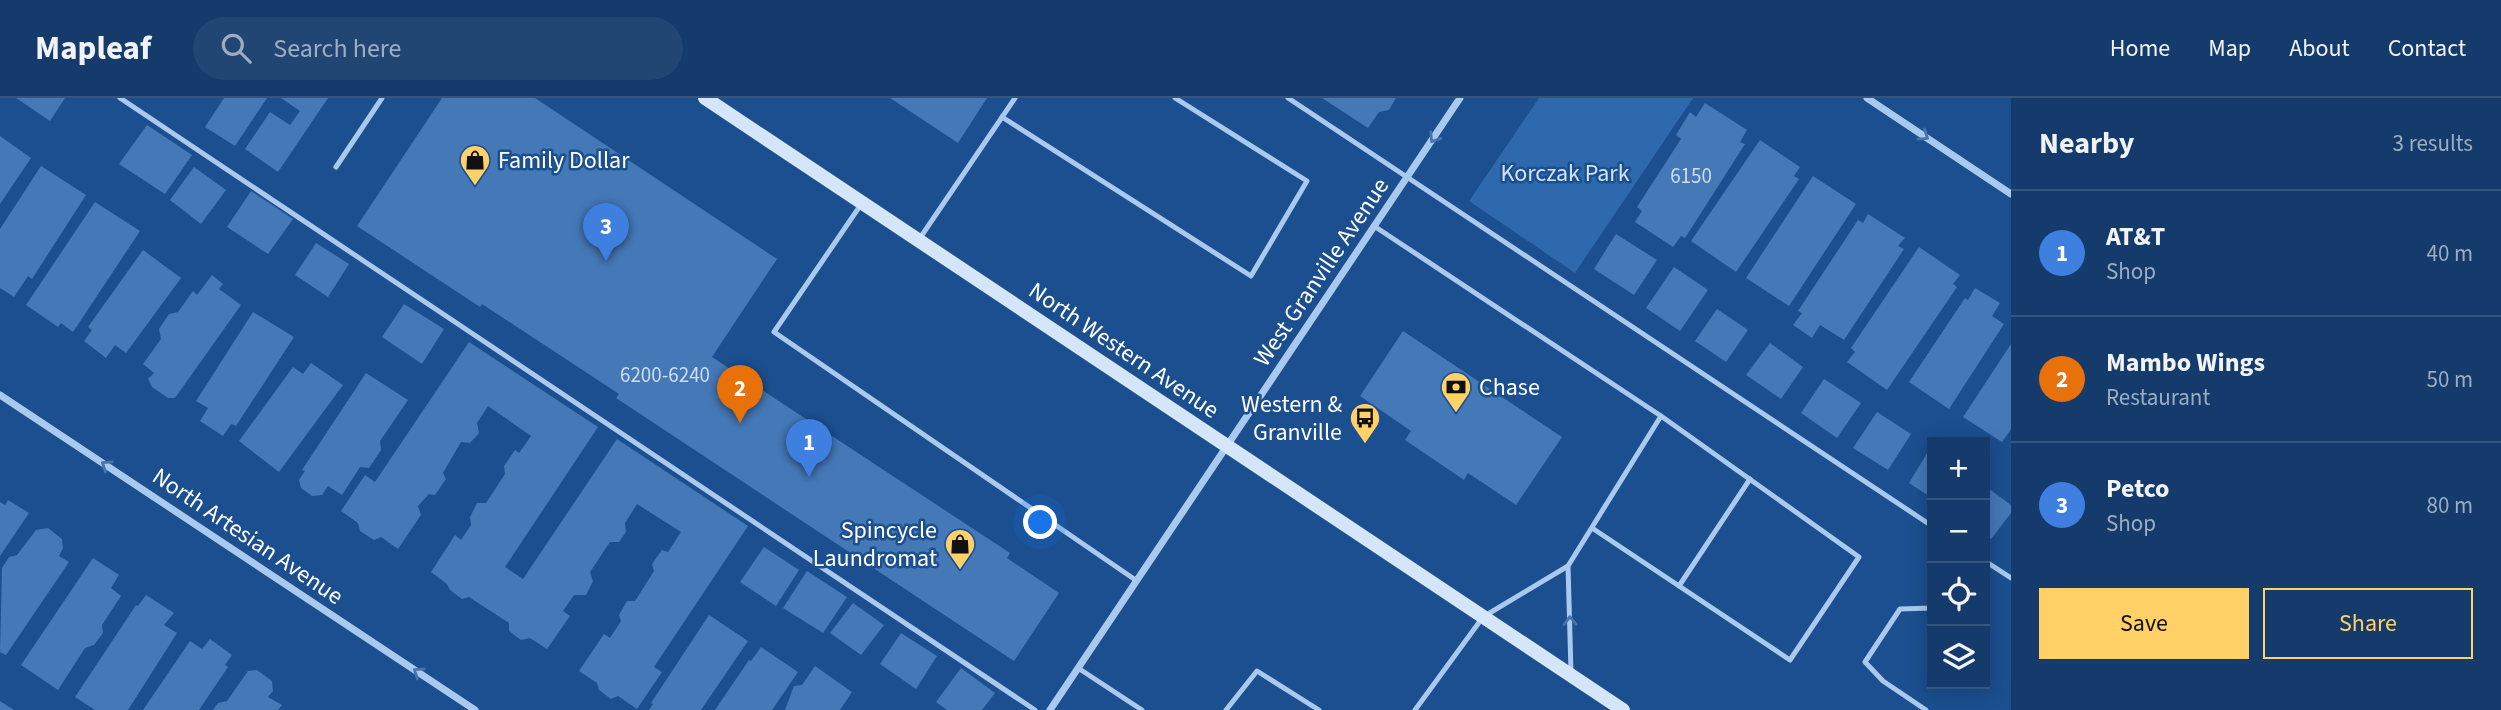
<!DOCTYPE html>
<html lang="en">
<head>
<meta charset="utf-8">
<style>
	body { margin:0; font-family:"Source Sans 3",sans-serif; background:#214673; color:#f1f3f6 }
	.controls { position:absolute; right:21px; bottom:21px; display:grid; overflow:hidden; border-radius:0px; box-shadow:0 4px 18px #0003 }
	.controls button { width:63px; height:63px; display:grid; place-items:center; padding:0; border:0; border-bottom:2px solid #33557e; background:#143b6b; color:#f1f3f6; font:35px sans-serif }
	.you { position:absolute; left:1041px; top:425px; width:24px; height:24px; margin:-18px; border:5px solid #fff; border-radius:50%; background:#1a73e8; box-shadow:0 0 0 10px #1a73e833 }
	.badge { display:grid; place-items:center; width:46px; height:46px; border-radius:50%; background:#ffd166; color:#fff; font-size:23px; font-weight:700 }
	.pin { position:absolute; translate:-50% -58px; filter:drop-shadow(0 2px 4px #0008) }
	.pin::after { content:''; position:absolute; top:37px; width:24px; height:21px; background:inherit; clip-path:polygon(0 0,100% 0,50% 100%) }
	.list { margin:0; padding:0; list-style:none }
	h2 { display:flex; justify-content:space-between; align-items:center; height:91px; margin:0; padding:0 28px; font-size:30px }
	h2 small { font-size:23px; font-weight:400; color:#9dadc1 }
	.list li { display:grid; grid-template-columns:46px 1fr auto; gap:21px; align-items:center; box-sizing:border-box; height:126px; padding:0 28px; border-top:2px solid #33557e }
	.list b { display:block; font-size:26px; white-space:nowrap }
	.list p { margin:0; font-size:23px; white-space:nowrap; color:#9dadc1 }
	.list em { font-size:23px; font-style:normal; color:#9dadc1 }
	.actions { display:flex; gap:14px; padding:21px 28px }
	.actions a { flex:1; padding:16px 0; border:2px solid #ffd166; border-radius:0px; text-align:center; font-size:24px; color:#ffd166 }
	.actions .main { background:#ffd166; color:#111 }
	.icon { flex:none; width:38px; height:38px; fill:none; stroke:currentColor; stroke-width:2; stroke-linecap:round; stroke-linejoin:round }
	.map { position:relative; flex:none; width:2011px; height:612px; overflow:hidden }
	header { display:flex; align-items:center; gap:42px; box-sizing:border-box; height:98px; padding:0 35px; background:#143b6b; border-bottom:2px solid #33557e }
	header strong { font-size:33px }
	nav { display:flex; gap:38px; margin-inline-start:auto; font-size:24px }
	.search { width:490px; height:63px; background:#214673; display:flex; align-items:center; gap:18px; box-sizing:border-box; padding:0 24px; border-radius:38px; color:#9dadc1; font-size:26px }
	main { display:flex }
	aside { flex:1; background:#143b6b }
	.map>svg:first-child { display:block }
	.green { fill:#2e69ad }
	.building { fill:#4478b7 }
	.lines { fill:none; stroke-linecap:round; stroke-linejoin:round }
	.lane { stroke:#a9c9ee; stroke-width:5 }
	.street { stroke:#a9c9ee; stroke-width:7 }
	.secondary { stroke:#d6e6fa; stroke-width:14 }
	.oneway { stroke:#4674ac }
	.labels { text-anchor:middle; stroke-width:5; stroke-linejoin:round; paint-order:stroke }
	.number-label { font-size:21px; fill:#d0dded }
	.poi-label { font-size:24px; fill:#fff; stroke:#1b4f8f; text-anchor:start }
	.park-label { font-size:24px; fill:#cfe3fa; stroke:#1b4f8f }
	.street-label { font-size:24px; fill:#fff; stroke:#1b4f8f }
</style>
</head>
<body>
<header>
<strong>Mapleaf</strong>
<div class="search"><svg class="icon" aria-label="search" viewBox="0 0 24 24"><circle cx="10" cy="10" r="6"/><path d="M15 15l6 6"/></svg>Search here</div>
<nav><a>Home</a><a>Map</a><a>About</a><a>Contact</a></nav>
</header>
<main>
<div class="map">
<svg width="2011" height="612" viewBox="0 0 2011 612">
	<rect width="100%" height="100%" fill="#1b4f8f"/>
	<path class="green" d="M1539,0H1693L1575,175L1469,103Z"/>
	<g class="building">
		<path d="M16,0H65L50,23Z"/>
		<path d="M224,0H267L235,48L205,29Z"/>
		<path d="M281,0H328L278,74L245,51L270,14L290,27L300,13Z"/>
		<path d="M442,0H535L777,161L712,259L1010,455L1007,460L1059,495L1014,563L616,300L619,296L482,206L480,209L357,128Z"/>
		<path d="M890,0H987L958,45Z"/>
		<path d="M1322,0H1396L1389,12L1379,14L1368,30Z"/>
		<path d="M1705,5L1747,32L1740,44L1745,46L1685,140L1681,138L1673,149L1635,124L1642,113L1637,109L1681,41L1676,37L1690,14L1696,19Z"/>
		<path d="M147,27L192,57L165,96L119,66Z"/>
		<path d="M0,38L31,60L0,106Z"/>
		<path d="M1760,42L1800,69L1794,78L1799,81L1736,174L1691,143Z"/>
		<path d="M41,68L86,97L32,181L28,178L14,199L0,190V131Z"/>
		<path d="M194,69L226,92L201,126L170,102Z"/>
		<path d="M1813,78L1856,106L1789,208L1746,180Z"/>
		<path d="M251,93L293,121L268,156L227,129Z"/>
		<path d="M95,104L140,133L73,234L61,225L58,229L26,207Z"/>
		<path d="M1868,116L1905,140L1898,148L1904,151L1844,242L1820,227L1812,240L1793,227L1802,215L1798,213L1858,122L1863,125Z"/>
		<path d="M1616,136L1657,162L1634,197L1594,171Z"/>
		<path d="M316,145L349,166L328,199L295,177Z"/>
		<path d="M1919,149L1960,177L1953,186L1957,189L1887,292L1847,264L1855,254L1851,250Z"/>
		<path d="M143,152L181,180L126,255L115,247L106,260L84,243L92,232L88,229Z"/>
		<path d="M1674,169L1708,192L1680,233L1646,210Z"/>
		<path d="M212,177L223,186L219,191L241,207L175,300H168L152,289L148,281L154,275L143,266L161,241L159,231L169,216L178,214L193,193L197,197Z"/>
		<path d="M1975,190L2000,205L1992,218L2004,226L1949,311L1909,284L1965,200L1968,202Z"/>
		<path d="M404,206L444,231L422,266L382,239Z"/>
		<path d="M1717,211L1748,232L1726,264L1695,243Z"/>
		<path d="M253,214L294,239L236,328L231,326L223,338L200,323L208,310L196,303Z"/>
		<path d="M1403,233L1562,339L1516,407L1468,375L1464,382L1405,342L1411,333L1360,298Z"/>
		<path d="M469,244L598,329L505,469L523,481L617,341L748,428L654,569L662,574L637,611L618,598L611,601L599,592L597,585L579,573L604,536L610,540L621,523L619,517L627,503H635L654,473L652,466L662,452L668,454L681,434L637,406L625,425L626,434L619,444H610L590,474L593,483L586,497H574L563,513L570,518L547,551L530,540L521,542L509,533V525L469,499L462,501L450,492L447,486L431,474L455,437L461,442L471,427L470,419L477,405H486L505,376L504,368L515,352L519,355L531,338L488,308L477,325L479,335L470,345L461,344L443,375L446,381L435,397L429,396L418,408L421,417L398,451L381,439L374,442L360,433L358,425L341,413L365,377L375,384Z"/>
		<path d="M1770,245L1803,269L1781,301L1746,277Z"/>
		<path d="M2011,246V331L2002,344L1963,319Z"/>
		<path d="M311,265L343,287L279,374L239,343L293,269L303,276Z"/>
		<path d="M366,275L408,302L380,343L381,352L369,370L360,369L342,397L328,388L322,397L312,398L301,390L299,382L305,373L302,372Z"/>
		<path d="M1824,281L1861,305L1837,340L1801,315Z"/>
		<path d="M1877,314L1911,336L1888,372L1853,350Z"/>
		<path d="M1929,352L1932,353V400L1909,385Z"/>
		<path d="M1985,388L2011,407V415L1991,441L1985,437Z"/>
		<path d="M8,402L29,415L0,458V404L5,407Z"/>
		<path d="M48,430L62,441L63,450L59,458L69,464L6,557L0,554L2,470L9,459L17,457L36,432Z"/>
		<path d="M764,449L799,472L776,508L740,484Z"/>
		<path d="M93,460L119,477L111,490L121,498L102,527L103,535L94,547L85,550L58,592L21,567Z"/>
		<path d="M807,473L847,499L823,535L783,510Z"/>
		<path d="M146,497L174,515L164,527L177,535L128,612H95L75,599L136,507L138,508Z"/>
		<path d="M853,505L884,527L861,557L830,535Z"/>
		<path d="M709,517L748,543L701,612H649L653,606L651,605Z"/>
		<path d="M901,535L937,558L916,591L880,566Z"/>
		<path d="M210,541L232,557L225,567L228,569L199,612H143L190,543L202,551Z"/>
		<path d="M761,549L798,574L772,612H715L749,562L751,563Z"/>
		<path d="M815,568L852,594L840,612H785L794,588L802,587Z"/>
		<path d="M961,570L995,595L982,612H947L936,604Z"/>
		<path d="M257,572L272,583L273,593L268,599L282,607L278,612H213L218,605L227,603L248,573Z"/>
		<path d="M0,603L14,612H0Z"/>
	</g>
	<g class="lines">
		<g class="lane">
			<path d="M120,0L1035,612"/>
			<path d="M1288,0L1932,428"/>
			<path d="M1002,19L1251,178L1307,83L1175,0"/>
			<path d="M336,69L382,0"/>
			<path d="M862,105L774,234L1137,483"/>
			<path d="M1374,128L1661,318"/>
			<path d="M920,140L1015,0"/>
			<path d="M1985,463L2011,480"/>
			<path d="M1568,468L1571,574"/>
			<path d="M1679,488L1750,381"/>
			<path d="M1078,570L1142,612"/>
			<path d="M1226,612L1257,573L1319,612"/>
			<path d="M1415,612L1483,519L1568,468L1661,318L1859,459L1790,562L1592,430"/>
			<path d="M1926,612L1883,583L1865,564L1900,511L1932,510"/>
		</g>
		<g class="street">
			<path d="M1867,0L2011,96"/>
			<path d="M0,297L475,612"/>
			<path d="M1050,612L1460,0"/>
		</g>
		<path class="secondary" d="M705,0L1623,612"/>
	</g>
	<defs><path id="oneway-chevron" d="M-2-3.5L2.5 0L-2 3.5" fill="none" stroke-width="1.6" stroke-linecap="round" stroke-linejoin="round" transform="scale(1.75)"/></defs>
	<g class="oneway">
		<use href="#oneway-chevron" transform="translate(1924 38) rotate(34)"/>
		<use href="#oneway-chevron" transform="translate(1434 40) rotate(123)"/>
		<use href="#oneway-chevron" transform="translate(106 367) rotate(-146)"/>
		<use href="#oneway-chevron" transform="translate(1570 523) rotate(-92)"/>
		<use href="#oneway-chevron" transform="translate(418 574) rotate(-146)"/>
	</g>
	<defs>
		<g id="shop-pin" transform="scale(1.575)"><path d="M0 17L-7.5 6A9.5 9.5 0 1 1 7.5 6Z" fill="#ffd166" stroke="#1b4f8f"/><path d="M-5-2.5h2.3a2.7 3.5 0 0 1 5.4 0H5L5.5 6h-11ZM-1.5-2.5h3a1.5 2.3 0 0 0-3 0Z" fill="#111"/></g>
		<g id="bank-pin" transform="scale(1.575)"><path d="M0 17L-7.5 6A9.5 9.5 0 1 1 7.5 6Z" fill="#ffd166" stroke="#1b4f8f"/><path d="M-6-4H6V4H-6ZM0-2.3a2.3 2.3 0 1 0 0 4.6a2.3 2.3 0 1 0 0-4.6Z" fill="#111"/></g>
		<g id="bus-pin" transform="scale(1.575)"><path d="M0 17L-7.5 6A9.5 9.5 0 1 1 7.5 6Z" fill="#ffd166" stroke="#1b4f8f"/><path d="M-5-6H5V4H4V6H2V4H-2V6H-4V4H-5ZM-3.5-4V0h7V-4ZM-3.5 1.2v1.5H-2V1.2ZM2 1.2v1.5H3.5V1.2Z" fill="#111"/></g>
	</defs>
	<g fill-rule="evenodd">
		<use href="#shop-pin" x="475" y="62"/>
		<use href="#bank-pin" x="1456" y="289"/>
		<use href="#bus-pin" x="1365" y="320"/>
		<use href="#shop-pin" x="960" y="446"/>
	</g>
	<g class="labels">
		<g class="number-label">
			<text x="1691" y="85">6150</text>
			<text x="665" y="284">6200-6240</text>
		</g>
		<g class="poi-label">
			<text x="498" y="70">Family Dollar</text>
			<text x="1479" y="297">Chase</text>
			<text x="1342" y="314" text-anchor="end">Western &amp;<tspan x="1342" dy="28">Granville</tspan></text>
			<text x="937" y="440" text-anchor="end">Spincycle<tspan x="937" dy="28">Laundromat</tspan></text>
		</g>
		<g class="park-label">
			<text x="1565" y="83">Korczak Park</text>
		</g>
		<g class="street-label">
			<text transform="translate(1321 174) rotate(-56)" y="8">West Granville Avenue</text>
			<text transform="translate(1124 252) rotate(34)" y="8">North Western Avenue</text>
			<text transform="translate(248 438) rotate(34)" y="8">North Artesian Avenue</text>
		</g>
	</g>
</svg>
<div class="controls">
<button>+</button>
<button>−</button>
<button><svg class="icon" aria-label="locate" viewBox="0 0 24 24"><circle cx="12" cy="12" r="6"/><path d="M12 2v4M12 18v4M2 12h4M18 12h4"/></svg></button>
<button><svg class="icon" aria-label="layers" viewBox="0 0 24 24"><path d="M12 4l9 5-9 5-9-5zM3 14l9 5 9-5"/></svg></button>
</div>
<div class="you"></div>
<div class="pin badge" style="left:809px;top:379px;background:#3f7fe0">1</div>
<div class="pin badge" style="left:740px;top:325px;background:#e8710a">2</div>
<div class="pin badge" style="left:606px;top:163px;background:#3f7fe0">3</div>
</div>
<aside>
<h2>Nearby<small>3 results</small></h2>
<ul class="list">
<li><span class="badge" style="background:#3f7fe0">1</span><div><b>AT&amp;T</b><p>Shop</p></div><em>40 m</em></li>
<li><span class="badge" style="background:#e8710a">2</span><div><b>Mambo Wings</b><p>Restaurant</p></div><em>50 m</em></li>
<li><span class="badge" style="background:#3f7fe0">3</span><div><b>Petco</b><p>Shop</p></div><em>80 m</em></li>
</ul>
<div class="actions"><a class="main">Save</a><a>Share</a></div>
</aside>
</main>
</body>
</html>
